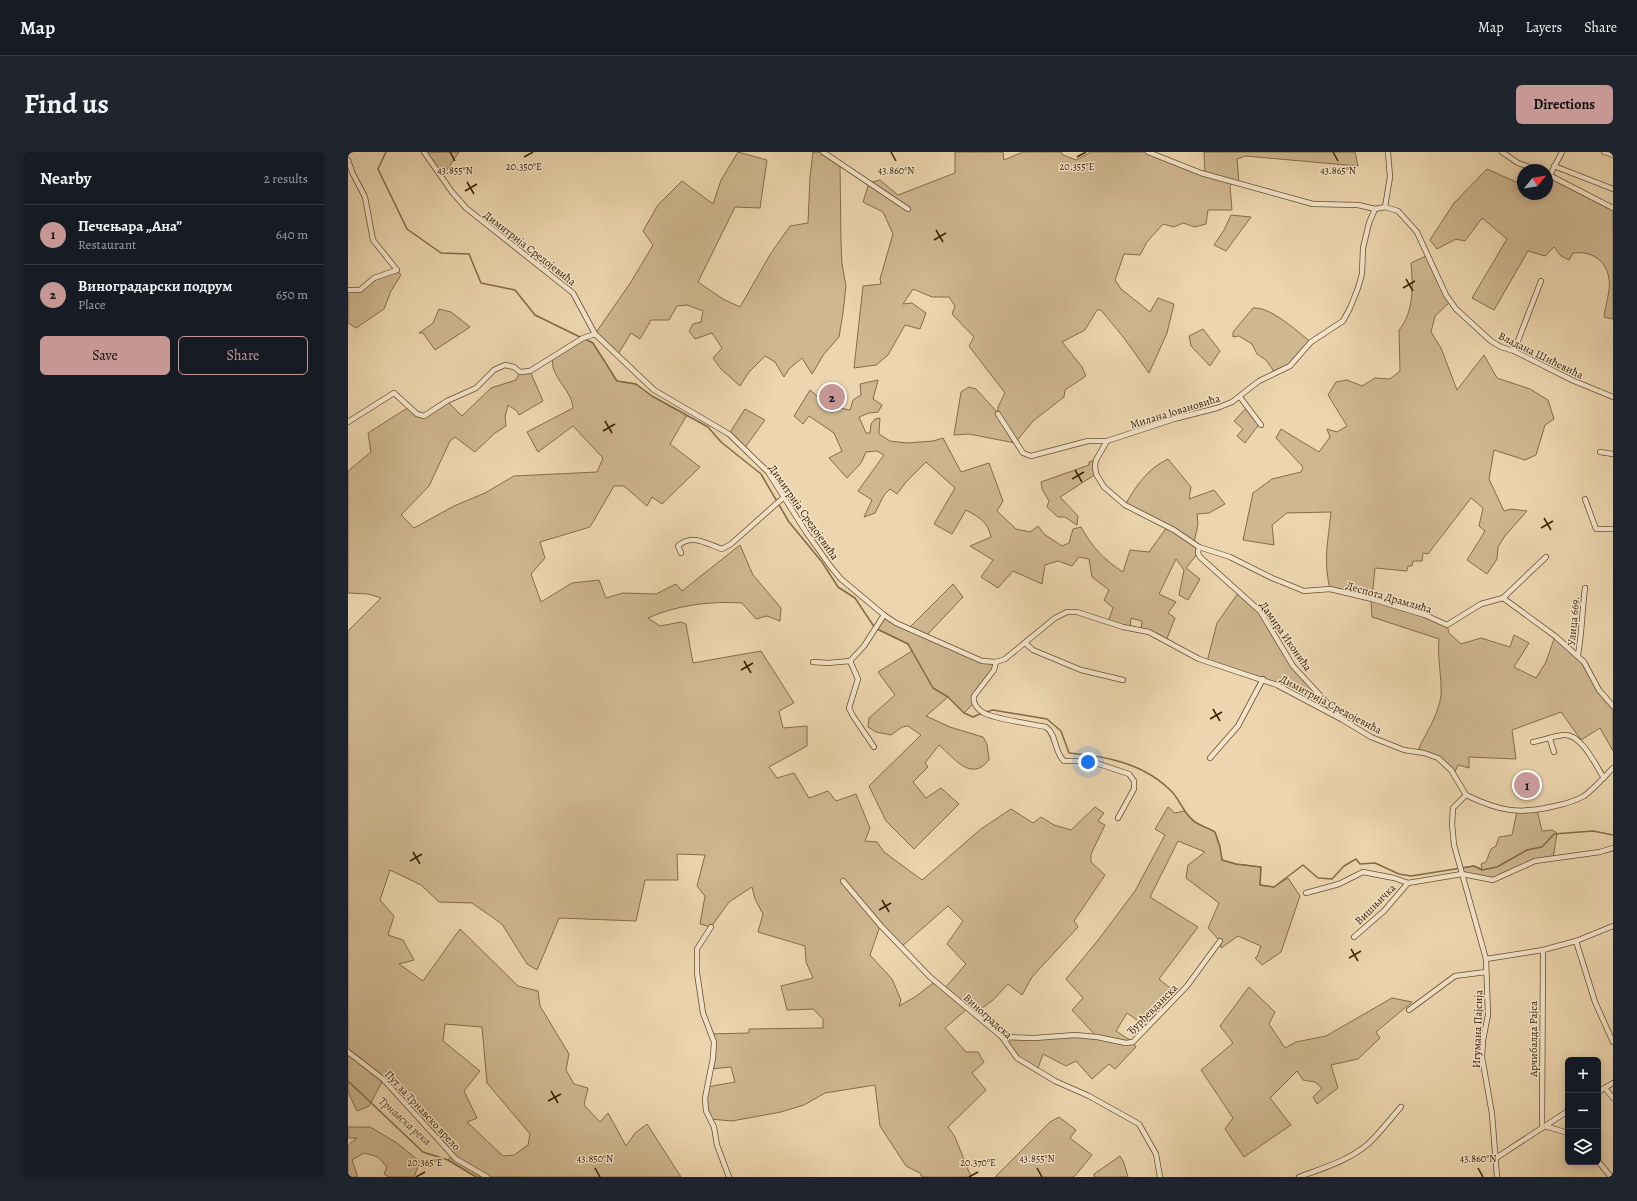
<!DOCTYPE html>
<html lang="en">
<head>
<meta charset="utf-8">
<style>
	body { margin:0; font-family:Alegreya,serif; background:#20242c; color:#f1f3f6 }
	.controls { position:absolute; right:12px; bottom:12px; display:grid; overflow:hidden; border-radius:6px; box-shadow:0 2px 10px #0003 }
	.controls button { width:36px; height:36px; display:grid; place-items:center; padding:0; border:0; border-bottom:1px solid #363941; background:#171b24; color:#f1f3f6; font:20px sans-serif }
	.compass { position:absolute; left:1169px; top:12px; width:36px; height:36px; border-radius:50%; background:#171b24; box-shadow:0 2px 10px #0003; rotate:60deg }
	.you { position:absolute; left:740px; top:610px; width:14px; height:14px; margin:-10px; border:3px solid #fff; border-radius:50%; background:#1a73e8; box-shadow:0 0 0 6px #1a73e833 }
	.badge { display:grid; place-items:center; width:26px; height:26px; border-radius:50%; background:#c59692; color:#111; font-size:13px; font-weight:700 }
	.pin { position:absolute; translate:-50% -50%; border:2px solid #fff; box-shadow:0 1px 4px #0006 }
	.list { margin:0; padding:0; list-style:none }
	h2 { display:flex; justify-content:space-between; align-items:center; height:52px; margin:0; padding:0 16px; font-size:17px }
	h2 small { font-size:13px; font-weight:400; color:#9ea1a6 }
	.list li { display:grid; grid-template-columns:26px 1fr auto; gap:12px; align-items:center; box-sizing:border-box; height:60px; padding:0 16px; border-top:1px solid #363941 }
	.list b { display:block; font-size:15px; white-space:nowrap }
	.list p { margin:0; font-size:13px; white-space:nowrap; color:#9ea1a6 }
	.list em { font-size:13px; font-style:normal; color:#9ea1a6 }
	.actions { display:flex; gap:8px; padding:12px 16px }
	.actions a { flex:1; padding:9px 0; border:1px solid #c59692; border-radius:6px; text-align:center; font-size:14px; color:#c59692 }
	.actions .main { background:#c59692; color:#111 }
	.icon { flex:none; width:22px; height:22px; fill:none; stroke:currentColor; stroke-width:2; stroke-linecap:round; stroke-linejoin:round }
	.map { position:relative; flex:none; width:1265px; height:1025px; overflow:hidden; border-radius:6px }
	header { display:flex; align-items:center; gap:24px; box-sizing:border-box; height:56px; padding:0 20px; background:#171b24; border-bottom:1px solid #363941 }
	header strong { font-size:19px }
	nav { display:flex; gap:22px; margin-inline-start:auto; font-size:14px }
	.intro { display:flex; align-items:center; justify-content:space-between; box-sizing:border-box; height:96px; padding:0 24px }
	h1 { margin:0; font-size:28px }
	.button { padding:10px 18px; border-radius:6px; background:#c59692; color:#111; font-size:14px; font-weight:700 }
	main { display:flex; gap:24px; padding:0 24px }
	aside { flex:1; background:#171b24; border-radius:6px; box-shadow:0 2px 10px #0003 }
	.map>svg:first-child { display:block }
	.green { fill:#cfb791; stroke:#846c49; fill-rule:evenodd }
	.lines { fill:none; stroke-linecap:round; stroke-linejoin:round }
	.stream { stroke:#816946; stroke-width:1.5 }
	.minor-casing { stroke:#674f2c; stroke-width:6 }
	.minor { stroke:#f3e4cb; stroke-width:4.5 }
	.ticks { fill:none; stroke:#3a2201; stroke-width:1.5 }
	.labels { text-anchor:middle; stroke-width:3; stroke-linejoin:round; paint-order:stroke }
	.street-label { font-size:11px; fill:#3a2201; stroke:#f3e4cb }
	.water-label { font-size:12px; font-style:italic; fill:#5d4624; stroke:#f3e4cb }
	.ticks-label { font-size:10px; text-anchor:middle; fill:#3a2201; stroke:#f3e4cb; stroke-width:3; stroke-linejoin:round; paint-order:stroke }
</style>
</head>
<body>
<header>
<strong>Map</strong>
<nav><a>Map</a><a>Layers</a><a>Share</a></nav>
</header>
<div class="intro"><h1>Find us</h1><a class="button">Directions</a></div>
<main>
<aside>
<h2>Nearby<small>2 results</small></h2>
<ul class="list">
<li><span class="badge">1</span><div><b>Печењара „Ана”</b><p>Restaurant</p></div><em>640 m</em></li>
<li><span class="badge">2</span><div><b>Виноградарски подрум</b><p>Place</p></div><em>650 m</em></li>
</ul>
<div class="actions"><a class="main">Save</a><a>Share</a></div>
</aside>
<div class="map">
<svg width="1265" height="1025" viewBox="0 0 1265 1025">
	<rect width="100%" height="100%" fill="#edd6af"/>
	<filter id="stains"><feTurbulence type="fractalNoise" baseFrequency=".005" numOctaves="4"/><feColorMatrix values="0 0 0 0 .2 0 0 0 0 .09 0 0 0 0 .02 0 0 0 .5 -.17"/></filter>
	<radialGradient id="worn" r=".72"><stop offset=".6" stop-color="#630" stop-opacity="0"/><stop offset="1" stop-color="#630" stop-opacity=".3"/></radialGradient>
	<g class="green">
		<path d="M76,0H111L94,25Z"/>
		<path d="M390,0L419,8L412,56L387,55L350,130L375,147L392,155L423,101L442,74L460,71L462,25L465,0H475L492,11L493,90L494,112L498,134L495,161L491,185L476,202L464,222L454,206L441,217L436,225L427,210L417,204L401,220L392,234L373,217L365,206L374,196L364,181L347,187L341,179L345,172L353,170L355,159L339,153L329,154L321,168H303L292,187L283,181L269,204L247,182L283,130L305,93L295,79L310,53L334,29L365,52L373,28Z"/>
		<path d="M607,0H655L656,8L675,0H713L715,3L728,8L743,0H800L857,21L856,0H1007L1010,14L897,4L889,7L891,31L885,29L882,34L884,58H860L858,72L847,75L835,71L826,75L815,72L799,90L792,103L776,102L767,128L773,137L802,160L810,146L826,152L819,181L801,221L776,186L753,158H749L737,178L714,190L734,215L738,224L717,238L716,245L685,269L667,291L621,282L606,283L613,240L621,235L628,237L650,261V255L657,241L621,194L626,185L604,162L607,154L601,145H584L565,137L555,152L564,151L578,161L572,177L557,173L540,203L528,213L506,216L515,134L533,132L532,127L545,82L535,60L515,50L521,31L532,28L550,43L607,21Z"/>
		<path d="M1139,17L1175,33V42H1199V22L1265,56V167L1256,165C1257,154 1263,138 1261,127C1258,107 1243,99 1225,101L1221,108L1213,104L1206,95L1197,104L1180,99L1146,158L1124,146L1159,87L1134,66L1117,89L1108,87L1089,97L1082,88L1106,51Z"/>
		<path d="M883,63L903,65L878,99L866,93L876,78Z"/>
		<path d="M1080,103L1103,149L1087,164L1083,180L1093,196L1109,238L1136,203L1149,226L1182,237L1200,248L1206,267L1197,273L1188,303L1177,308L1146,298L1141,327L1156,359L1163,357L1179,359L1157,384L1150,395L1149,407L1139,422L1119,408L1137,379L1131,374L1135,356L1123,346L1080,402L1075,401L1074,409H1065L1064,414H1060L1059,419L1027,416L1024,447L1099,473L1101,481L1113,492L1133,486L1162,495L1166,483L1181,491L1166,515L1188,526L1198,510L1207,484L1230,503L1251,538L1265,554V599L1252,576L1233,588L1213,560L1164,578L1168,607L1121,605V616L1110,613L1106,622L1095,610L1071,601V596C1079,579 1091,562 1093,543C1094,525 1089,506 1091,487L1024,465L1023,447L982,437C975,408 980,390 983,360L939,361L924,373L926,393L895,388L905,341L924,327L953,320L955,315L928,286L933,277L971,300L982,285L979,277L989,280L999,274L980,243L988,230L999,228L1014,234L1027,226L1042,227L1052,219L1051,178C1066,160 1065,134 1063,111Z"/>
		<path d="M49,118L53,123L43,139L36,157L8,176L0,171V138H12L26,126Z"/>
		<path d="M905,156C924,155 948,179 963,190L942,214L927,221L918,208L909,202L904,192L891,184L885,185V180Z"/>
		<path d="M91,157L103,160L122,175L87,198L75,181H71L85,171Z"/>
		<path d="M855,177L872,199L862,214L843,194L841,184Z"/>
		<path d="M235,186L245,191L269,229L288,232L304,244L339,263L322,292L352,315L314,352L304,345L299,354L276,334H266L242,375L192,390L197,406L183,422L193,450L224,431L251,428L258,446L275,441L308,442L328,432L334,439L392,393L405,423L433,456L432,469L419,464L408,467L394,451C362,449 329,453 300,466L312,474L333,470L338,472L345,511L413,499L446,551L431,559L435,576L459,574V594L421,615L429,626L446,621L461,646L480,639L488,649L508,642L522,676L517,689L529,690L536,700L574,728L633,677L663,657L685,671L693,665L706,673L723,678L747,655L756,661L750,669L757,673L743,702V710L757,723L726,769L730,775L684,825L674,843L660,832L645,848L626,862L619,857L597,876L618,900H630L636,910L624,921L638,938L600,975L607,985L623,1025H574L572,1021L558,1014L532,974L527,933L477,941L456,953L433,960L384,969L362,967L358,959L359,935L387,930L383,915L362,917L366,890L362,882L401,881V877L475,876V867L465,857L439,858L433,834L465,826L458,810L457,794L410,780L415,762L407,747L404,735L381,750L363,775L352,772L357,744L349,734L357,703L329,702L330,728H297L288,769L211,766L189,818L179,812L154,772L124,751L91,750L73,733L42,718L32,748L46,764L40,783L55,788L66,808L51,812L75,829L112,777L170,834L190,839L192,854L221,902L218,918L226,932L240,936L236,953L252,970L260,961L278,994L287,981L299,972L333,1025H128L100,1008L104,1003L35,928L21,954L9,959L0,940V479L33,446L20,442L0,441V319L23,300L20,281L61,255L76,264L99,249L114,264L143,236L168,228L172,220L182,219L195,249L171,263L169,259L160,253L157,265L158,274L147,281L127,300L107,285L102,289L81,334L53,363L66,376L106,354L137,341L166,324L249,320L255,306L225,274L190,300L179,280L225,256C224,237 200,224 205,204ZM600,754L615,769L599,792L618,812L596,837L588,829L567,845L551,854L553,848L544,827L522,803L532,774L553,795ZM97,872L134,875L139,931L182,982L180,993L166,1003L155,1004L119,970L129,966L116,939L132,919L95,889Z"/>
		<path d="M530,228L525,247L534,253L530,260L521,261L511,265L518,281H522L523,272L527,267L532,266L531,282L542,289L559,291L585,289L595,286L613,320L641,311L655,349L649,359L668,377L682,380L690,374L696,382L714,394L721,391L725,377L733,375C744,395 756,408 775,420L782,398L801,400L819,375L777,353C788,334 799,317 820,307L843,335L841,347L866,338L877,352L861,361L849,362L850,372L846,391L851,395L850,401L838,416L852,427L840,448L831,443L836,418L828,407L811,442L828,450L820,461L827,466L818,489L793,478L794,469L783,466L782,476L760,470L765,456L756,448L761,438L744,425L741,407L731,405L724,414L710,409L697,413L694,432L665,419L650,436L633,425L645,408L622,394L643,385C640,370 631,365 618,358L604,382L586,372L607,336L578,310L558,330L549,342L542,337L536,343L527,361L516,365L524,348L510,339L536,303L529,299L518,300L513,311L499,326L481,306L494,299L486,281L461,264L455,272L446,264L462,238L481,254L502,258L505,248L513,243L512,232Z"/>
		<path d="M900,254L912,271L897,291L889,284L895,277L886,269Z"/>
		<path d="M397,257L417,268L396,297L381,282Z"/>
		<path d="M748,308V322L712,345L730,364L729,373L717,365H710L699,355L701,349L694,337L693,330L741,313V310Z"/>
		<path d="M605,432L615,445L578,484L634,509L648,510V514L626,544V551L616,561L600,545L578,564L602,575L635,585L639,592L641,608C623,631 605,605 591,593L577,611L580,615L565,630L578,646L593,636L611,652L566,697L538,669L521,634L573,583L560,574L554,575L543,583L528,580L520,575L521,566L547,543L530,520L564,499L560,492L527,476L536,463L561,476Z"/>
		<path d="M891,440L905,452L945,514L995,568L915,527L859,510L869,471Z"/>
		<path d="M820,655L827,661L836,659L846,670L867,680L872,695L874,708L888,712L913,715L912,733L926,735L940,726L952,744L933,800L914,813L907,806L909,805L913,794L890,784L873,796L872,789L860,776L871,751L838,726L840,713L857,700L830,689L802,745L850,775L811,827L831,843L800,876L779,861L768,879L785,890L788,895L767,917L761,912L744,927L728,909L718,914L695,902L689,919L669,906L654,885L712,884L749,885L724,858L735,846L718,827L751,787L787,739L817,683L807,677Z"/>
		<path d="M1189,658L1194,679L1204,678L1209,681L1205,707L1187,709L1145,728L1114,722L1113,716L1126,714L1134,717L1133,712L1138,710L1143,697L1148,694L1151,685L1164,683L1169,660Z"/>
		<path d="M901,835L927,860L921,872L937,896L948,890L978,884L1044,846L1064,850L1028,880L1032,886L1010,907L983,913L990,936L969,952L965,945L974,936L967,930L955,928L949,919L922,946L943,973L896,1005L877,977L885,966L853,918L885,891L872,874Z"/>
		<path d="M711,965L728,978L722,986L744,1003L726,1025H647L702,970Z"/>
		<path d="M0,975H22L49,991L72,1010L66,1025H41L36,1022L39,1015L30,1005L16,1001L4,1008L10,1025H0V993L9,986H0Z"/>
		<path d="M772,1004L776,1011L780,1025H746V1022Z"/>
	</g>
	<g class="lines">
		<g class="stream">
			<path d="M38,0L30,17L59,77L93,101L121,102L133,131L167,138L187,163L234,186"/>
			<path d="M237,187L245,191L269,229L288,232L304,244L360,275L373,290L413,322L441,370L474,410L490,435L507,446L527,476L560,492L585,536L600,545L616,561L625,565L634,561"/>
			<path d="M638,560L645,558L699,567L713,579L721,601C759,604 798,612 825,641C832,649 836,661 845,668C850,674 860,675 867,680L872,695L874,708L888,712L913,715L912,733L926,735L955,713L970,726L984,727L996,714L1008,707L1012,712L1027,711L1051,722L1063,724L1126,714L1134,718L1149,715L1179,698L1194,695L1206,682L1245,679L1265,683"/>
			<path d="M0,929L75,1000L100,1008L128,1025"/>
		</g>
		<g class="minor-casing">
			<g id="minor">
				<path d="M76,0L104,40L118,56L225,141L247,182L306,238L381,282L420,320L458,380L483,415L493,427L536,463L548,471L634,509L648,510L657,507L707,466L719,460H729L775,475L801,480L851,507L929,533L995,568L1023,585L1056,598L1076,601L1090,606L1103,618L1118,643"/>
				<path d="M475,0L560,57"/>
				<path d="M800,0L853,21L965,52L1010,53L1027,57L1037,55L1050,59L1069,80L1098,143L1108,157L1143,189L1153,195L1166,199L1226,229L1265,245"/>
				<path d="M1154,0L1170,11L1190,18"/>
				<path d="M1256,0L1265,3"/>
				<path d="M0,8L4,20L17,45L25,88L49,118L26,126L12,138H0"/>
				<path d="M1206,14L1265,37"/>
				<path d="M1199,22L1265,56"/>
				<path d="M1202,23L1214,0"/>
				<path d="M1037,55L1042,25L1040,0"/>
				<path d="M1166,199L1193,129"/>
				<path d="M892,245L913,273"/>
				<path d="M650,262L675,301L683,304L740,289H759L826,267L869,256L884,250L911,229L942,214L963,190L995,169L1002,156L1010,136L1014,122L1015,96L1021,71L1027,57"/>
				<path d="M0,270L46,241L69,262L76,264L99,249L128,236L146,218L157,213L166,215L172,220L182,219L235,186L247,182"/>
				<path d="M759,289L748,308L747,314L748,322L756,335L777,353L826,378L851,395L882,405L924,426L956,439L982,437L1024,447L1077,463L1099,473L1133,452L1155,446L1198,405"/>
				<path d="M1252,300L1265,302"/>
				<path d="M1237,347L1248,377H1265"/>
				<path d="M851,395L850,401L852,405L912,459L945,514L994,567"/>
				<path d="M333,401L330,394C343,381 359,392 374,397L383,392L436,345"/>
				<path d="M1155,446L1207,484L1236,510L1251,538L1265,554"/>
				<path d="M677,491L685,498L733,518L775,528"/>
				<path d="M1230,503C1234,481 1234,459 1237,436"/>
				<path d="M502,509L510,527L501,556L505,564L526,595"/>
				<path d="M465,510L480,511L502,509L516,494L536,463"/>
				<path d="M648,510L646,518L626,544C624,551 630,558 636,561C646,567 684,572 698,575C709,583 706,600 716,609H742L781,622L786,629V637L770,666"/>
				<path d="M1202,587L1206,600"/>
				<path d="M1185,590C1195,588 1206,584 1216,583C1233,581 1248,614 1256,626"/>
				<path d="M862,606L890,574L915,527"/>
				<path d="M1118,643L1105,656L1104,672L1106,693L1138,807L1140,863L1135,888L1134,905L1144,962L1149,1025"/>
				<path d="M1118,643C1151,659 1171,663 1207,654C1217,652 1227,649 1236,644C1247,636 1256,625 1265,616"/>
				<path d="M495,729L533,774L582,825L654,885L669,906L707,929L741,944L791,972L808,1002L812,1025"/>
				<path d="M958,741L991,732L1015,720L1046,726L1060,731L1114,722L1145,728L1187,709L1252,700L1265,696"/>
				<path d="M363,775L349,797V821L355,861L366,890L365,906L357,946L358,959L366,975L369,993L381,1025"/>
				<path d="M1006,785L1036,759L1060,731"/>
				<path d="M1228,789L1247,850L1265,890"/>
				<path d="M1138,807L1195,798L1228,789L1265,774"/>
				<path d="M1061,858L1107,824L1138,820"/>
				<path d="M654,885L686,886L727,883L749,885L778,891L785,890L839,834L872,789"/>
				<path d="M0,900L35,927L108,1007L139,1025"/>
				<path d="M1257,936L1265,946"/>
				<path d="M1250,940L1265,931"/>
				<path d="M1197,974L1220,981"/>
				<path d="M1194,976L1195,798"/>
				<path d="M1148,1006L1220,959"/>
				<path d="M1250,1009L1263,1025"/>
				<path d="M951,1025C975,1016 1000,1009 1020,992C1032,981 1042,967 1053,955"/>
			</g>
		</g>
		<use href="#minor" class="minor"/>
	</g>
	<path class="ticks" d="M102,0L107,9M543,0L548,9M985,0L990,9M176,5L185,0M729,5L738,0M119,30L126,42M117,39L129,32M588,78L595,90M586,88L598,81M1058,127L1065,139M1055,136L1067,129M257,269L264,281M255,279L267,272M727,318L734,330M724,327L736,320M1196,366L1203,378M1193,376L1205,369M396,509L403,521M393,518L405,511M865,557L872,569M862,567L874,560M65,700L72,712M62,709L74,702M534,748L541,760M531,758L543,751M1003,797L1010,809M1001,806L1013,799M203,939L210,951M200,949L213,942M247,1016L252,1025M689,1016L694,1025M1130,1016L1135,1025M68,1025L77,1020M621,1025L630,1020"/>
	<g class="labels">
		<g class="street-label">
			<text transform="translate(182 96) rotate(38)" y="4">Димитрија Средојевића</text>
			<text transform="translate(1193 203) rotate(26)" y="4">Владана Шићевића</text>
			<text transform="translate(827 259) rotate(-17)" y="4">Милана Јовановића</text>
			<text transform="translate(456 360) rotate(55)" y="4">Димитрија Средојевића</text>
			<text transform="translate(1041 445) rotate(16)" y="4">Деспота Драмлића</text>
			<text transform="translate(1225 469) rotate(-85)" y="4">Улица 669.</text>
			<text transform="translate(938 484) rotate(55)" y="4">Дамира Иконића</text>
			<text transform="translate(983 552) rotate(28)" y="4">Димитрија Средојевића</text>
			<text transform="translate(1027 752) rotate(-45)" y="4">Вишњичка</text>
			<text transform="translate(804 857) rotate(-45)" y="4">Ђурђевданска</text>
			<text transform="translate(640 864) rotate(42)" y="4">Виноградска</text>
			<text transform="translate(1129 877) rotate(-88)" y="4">Игумана Пајсија</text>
			<text transform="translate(1185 887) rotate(-90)" y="4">Арчибалда Рајса</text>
			<text transform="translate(75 958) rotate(47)" y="4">Пут за Трнавско врело</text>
		</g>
		<g class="water-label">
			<text transform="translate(57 969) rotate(42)" y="4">Трнавска река</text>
		</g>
	</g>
	<g class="ticks-label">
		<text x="176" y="18">20.350°E</text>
		<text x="729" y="18">20.355°E</text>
		<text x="990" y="22">43.865°N</text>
		<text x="107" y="22">43.855°N</text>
		<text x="548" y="22">43.860°N</text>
		<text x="247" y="1010">43.850°N</text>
		<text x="689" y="1010">43.855°N</text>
		<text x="1130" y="1010">43.860°N</text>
		<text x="77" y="1014">20.365°E</text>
		<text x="630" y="1014">20.370°E</text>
	</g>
	<rect width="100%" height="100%" filter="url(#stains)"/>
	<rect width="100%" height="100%" fill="url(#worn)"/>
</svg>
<div class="controls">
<button>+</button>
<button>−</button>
<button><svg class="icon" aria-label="layers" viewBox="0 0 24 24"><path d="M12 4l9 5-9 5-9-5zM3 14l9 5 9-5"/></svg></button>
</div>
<svg class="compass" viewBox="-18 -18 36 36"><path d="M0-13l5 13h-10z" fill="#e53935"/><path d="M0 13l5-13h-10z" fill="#9ea1a6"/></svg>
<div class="you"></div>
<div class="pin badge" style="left:1179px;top:633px">1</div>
<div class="pin badge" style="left:484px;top:245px">2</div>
</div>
</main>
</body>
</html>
